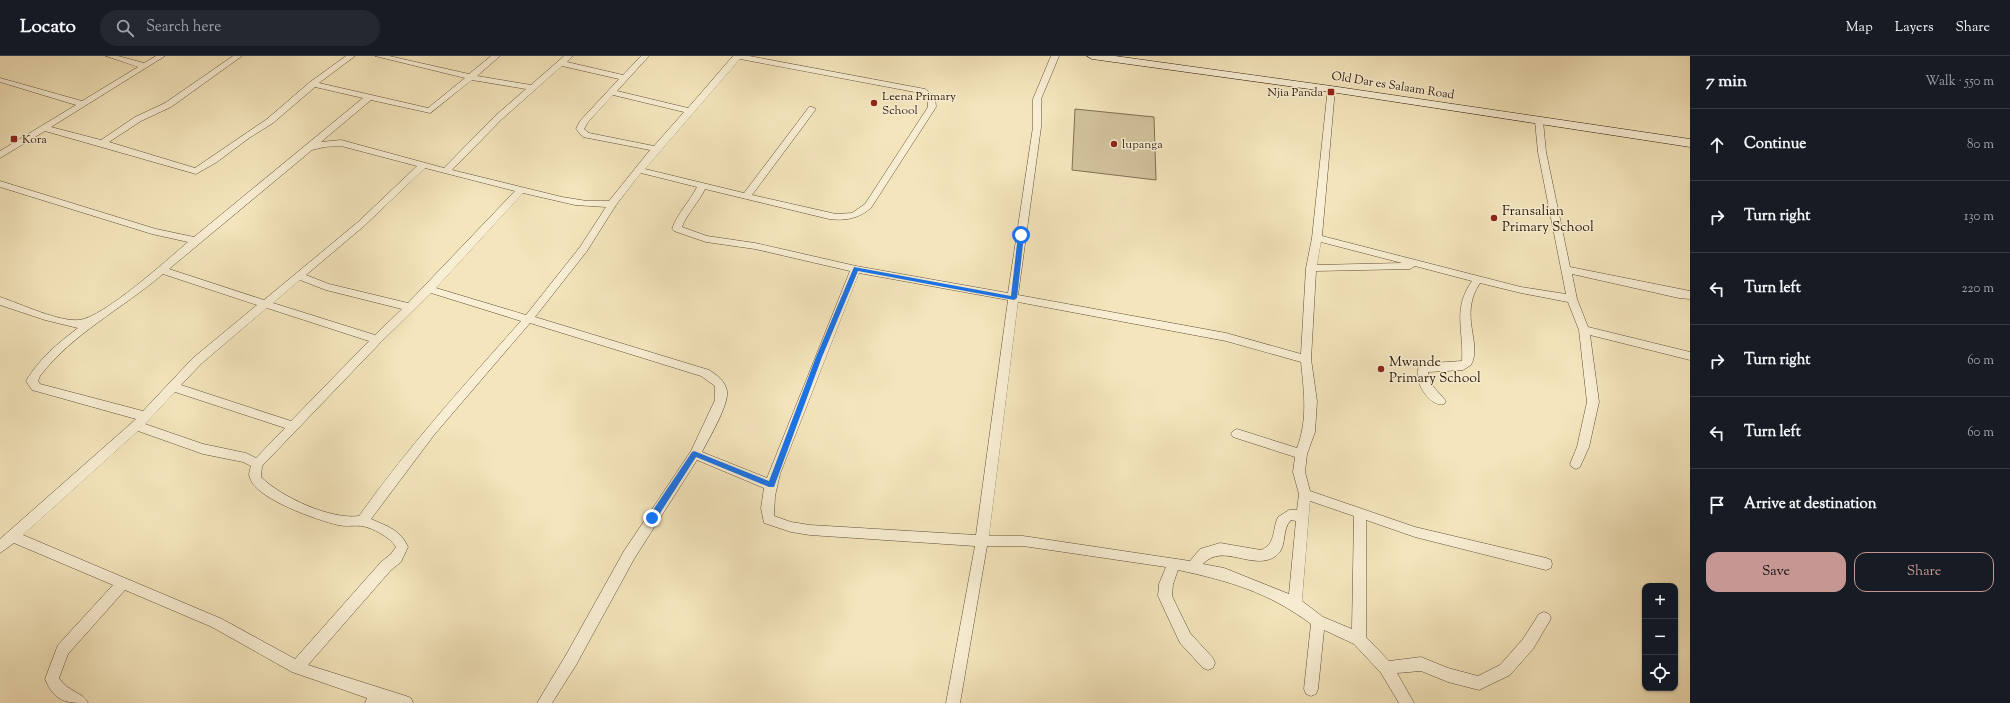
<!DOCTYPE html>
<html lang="en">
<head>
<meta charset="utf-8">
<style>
	body { margin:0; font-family:"Sorts Mill Goudy",serif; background:#242831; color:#f1f3f6 }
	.controls { position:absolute; right:12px; bottom:12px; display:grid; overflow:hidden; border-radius:8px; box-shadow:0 1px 3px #0004 }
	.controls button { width:36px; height:36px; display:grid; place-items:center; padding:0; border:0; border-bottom:1px solid #363941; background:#171b24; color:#f1f3f6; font:20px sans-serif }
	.stop { position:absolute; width:12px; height:12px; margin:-9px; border:3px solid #1a73e8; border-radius:50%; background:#fff }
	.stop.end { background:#1a73e8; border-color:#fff; box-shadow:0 1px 4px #0008 }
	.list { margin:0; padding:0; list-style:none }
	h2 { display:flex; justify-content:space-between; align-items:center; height:52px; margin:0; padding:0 16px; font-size:17px }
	h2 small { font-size:13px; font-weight:400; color:#9ea1a6 }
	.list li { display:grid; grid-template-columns:26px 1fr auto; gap:12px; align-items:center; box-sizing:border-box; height:72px; padding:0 16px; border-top:1px solid #363941 }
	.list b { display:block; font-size:15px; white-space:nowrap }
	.list em { font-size:13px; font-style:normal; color:#9ea1a6 }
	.actions { display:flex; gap:8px; padding:12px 16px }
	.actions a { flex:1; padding:9px 0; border:1px solid #c59692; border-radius:12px; text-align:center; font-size:14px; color:#c59692 }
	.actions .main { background:#c59692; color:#111 }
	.icon { flex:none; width:22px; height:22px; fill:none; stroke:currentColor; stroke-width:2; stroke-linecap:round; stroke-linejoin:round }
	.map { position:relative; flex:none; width:1690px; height:647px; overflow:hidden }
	header { display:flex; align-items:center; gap:24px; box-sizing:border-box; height:56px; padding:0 20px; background:#171b24; border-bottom:1px solid #363941 }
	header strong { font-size:19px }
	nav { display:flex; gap:22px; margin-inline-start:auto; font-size:14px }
	.search { width:280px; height:36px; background:#242831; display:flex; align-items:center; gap:10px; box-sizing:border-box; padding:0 14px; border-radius:22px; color:#9ea1a6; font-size:15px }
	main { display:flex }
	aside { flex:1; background:#171b24 }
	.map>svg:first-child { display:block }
	.green { fill:#d2c39d; stroke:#806f52 }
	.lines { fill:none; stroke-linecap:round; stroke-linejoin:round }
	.minor-casing { stroke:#5f4e35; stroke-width:1 }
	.secondary-casing { stroke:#2d1b08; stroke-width:1 }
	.minor { fill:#f8eed3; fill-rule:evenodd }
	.secondary { fill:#f8eed3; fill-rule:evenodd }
	.route { fill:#1a73e8 }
	.poi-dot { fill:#8f2418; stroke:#f8eed3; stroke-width:1.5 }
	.labels { text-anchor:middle; stroke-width:3; stroke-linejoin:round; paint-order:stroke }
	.far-street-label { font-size:12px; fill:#2d1b08; stroke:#f8eed3 }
	.far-poi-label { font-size:12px; fill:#2d1b08; stroke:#f8eed3; text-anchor:start }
	.poi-label { font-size:14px; fill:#2d1b08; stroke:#f8eed3; text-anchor:start }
</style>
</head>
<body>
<header>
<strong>Locato</strong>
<div class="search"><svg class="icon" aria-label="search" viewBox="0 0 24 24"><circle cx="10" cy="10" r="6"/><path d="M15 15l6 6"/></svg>Search here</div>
<nav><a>Map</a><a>Layers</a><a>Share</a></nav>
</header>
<main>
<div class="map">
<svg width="1690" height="647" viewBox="0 0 1690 647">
	<rect width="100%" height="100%" fill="#f4e5bc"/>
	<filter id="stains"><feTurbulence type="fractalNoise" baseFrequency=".005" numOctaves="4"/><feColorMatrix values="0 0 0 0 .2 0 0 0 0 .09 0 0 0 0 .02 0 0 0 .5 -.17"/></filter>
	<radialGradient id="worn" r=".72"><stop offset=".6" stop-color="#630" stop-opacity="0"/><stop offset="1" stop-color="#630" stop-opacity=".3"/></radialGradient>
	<path class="green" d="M1075,53L1154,61L1156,124L1072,114Z"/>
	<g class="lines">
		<g class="minor-casing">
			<path id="minor" d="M106,0H118L144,7L156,0H165L51,71L101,84L135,61L165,47L233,0H242L171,51L141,65L109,86L195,112L267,63L310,26L346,0H355L319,27L428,52L465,22L375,0H389L469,18L491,0H500L477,20L531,29L564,0H573L567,6L623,19L641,0H649L617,35L688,52L733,0H749L925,33L935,41L936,51L871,152C858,163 845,165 829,163L705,133C699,146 686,159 682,171L707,180L755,187L856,210L1008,237L1033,71V43L1051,0H1059L1041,43V71L1018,239L1226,277L1301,298L1306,212L1312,182L1328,31L1335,33L1322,180L1521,231L1566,238L1538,96L1535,65L1539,62L1543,65L1546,96L1570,211L1690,235V243L1679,242L1572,218L1577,243L1588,271L1690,296V304L1590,279L1599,346L1589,391L1580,411L1576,413L1572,411L1570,408L1577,391L1587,346L1579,274L1568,246L1521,237L1480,227C1458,260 1483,287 1471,309L1463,314L1428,316L1431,328L1446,345L1444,348C1430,352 1412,324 1419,311L1432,307L1462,305C1464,274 1452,253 1472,225L1415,210L1410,213L1316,215L1311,303L1317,345L1315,376L1307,398L1305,416L1310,435L1415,471L1546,502L1551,504L1552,508L1551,512L1546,514L1415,481L1366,464V581L1389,605L1421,601L1448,612L1478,620L1500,609L1523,583L1539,558L1544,556L1549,558L1551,562L1549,566L1533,593L1510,619L1479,634L1448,626L1421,615L1397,617L1414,647H1399L1381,617L1354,588L1324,574L1318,633L1316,638L1311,640L1306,638L1304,633L1311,568C1268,536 1229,525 1178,514L1173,528L1172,540L1190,577L1213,602L1215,607L1213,612L1208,614L1203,612L1180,587L1158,540L1159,528L1166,511L1023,490H987L960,647H946L975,490L810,479L791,476L764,467L761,452L764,432L697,404L634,503L576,609L552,647H537L566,599L624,495L691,395L715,344V330L701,320L530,267L434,379L371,463C387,470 401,474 408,491L401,506L391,514L308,609L406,640L411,642L413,647H365L367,642L292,616L212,571L125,534L68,598L59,622C68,636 83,636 88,647C65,647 55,646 45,623L56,594L58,589L113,529L14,487L0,497V483L136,363L32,334L26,325C39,303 58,287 78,272L45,264L0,249V241C21,248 59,266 79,264C103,262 168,203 188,186L152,178L0,131V125L156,173L194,181L363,42L315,31L273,67L249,82L217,106L196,118L45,75L0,102V95L76,49L0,26V22L82,45L138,11ZM740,3L920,37L927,42L928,51L865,148L852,157L836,158L752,139L816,53L812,51H809L744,137L645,113ZM562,10L619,23L580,65L576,73L583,81L650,94L609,145H587L562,141L452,114L501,64ZM472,24L526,33L495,60L444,112L341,84L321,86L371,44L430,57ZM613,39L684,56L654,90L589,77L584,73L588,66ZM341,90L417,110L358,166L264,244L169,213L312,94L324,91ZM425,112L515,135L408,247L329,228L306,219L364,170ZM641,117L697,131C690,145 677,158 672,173L674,175L706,186L755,193L850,215L767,422L702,396C709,382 729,349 727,335C725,325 717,319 709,314L535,261L587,195L616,149ZM523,137L575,149L606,151L580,191L526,259L436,232ZM1321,186L1402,207L1317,209ZM859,217L1008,244L976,479L810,469L791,466L774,460L775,440L780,418ZM163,218L257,249L193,302L143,355L40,328L38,325L40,320C73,277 122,253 163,218ZM300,224L326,234L402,253L375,279L273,247ZM431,237L521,265C465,328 408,391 359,460C331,464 281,441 261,421L262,410L381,286ZM1018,246L1226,285L1301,306C1304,336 1308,363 1297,392L1237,373L1233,375L1231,378L1233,381L1295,401L1293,416L1299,438L1297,454H1289L1278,461C1272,474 1276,488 1261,494L1220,487L1200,493L1190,505L1023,480H989ZM267,252L369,285L291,365L181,329L201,308ZM175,336L285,372L256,402L246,397L203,388L145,368ZM138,375L203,398L243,406L251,410C250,414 248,418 250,422C256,443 317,464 338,469C346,471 354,469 362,470C373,472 390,481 396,491L391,498L381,506L295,603L222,563L23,479ZM1310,445L1354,460L1352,573L1323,561L1302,545ZM1291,464L1296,465L1289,538L1224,512L1203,508C1223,486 1253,516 1276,500C1288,491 1281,473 1291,464Z"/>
		</g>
		<g class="secondary-casing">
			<path id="secondary" d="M1087,0H1115L1331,30L1690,83V91L1331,36L1092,3Z"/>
		</g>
		<use href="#minor" class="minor"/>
		<use href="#secondary" class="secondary"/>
	</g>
	<path class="route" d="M1021,178L1024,179L1017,242L1014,244L858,215L822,301L774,431H769L696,401L655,465H649V460L692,396L694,395L769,425L816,301L854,211L1011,240L1018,179Z"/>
	<g class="poi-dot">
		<rect x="1327" y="32" width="8" height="8" rx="2"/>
		<circle cx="874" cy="47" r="4"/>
		<rect x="10" y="79" width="8" height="8" rx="2"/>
		<circle cx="1114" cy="88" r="4"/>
		<circle cx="1494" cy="162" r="4"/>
		<circle cx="1381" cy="313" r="4"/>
	</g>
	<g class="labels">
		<g class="far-street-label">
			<text transform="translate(1393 29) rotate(9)" y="4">Old Dar es Salaam Road</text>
		</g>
		<g class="far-poi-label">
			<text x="1323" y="40" text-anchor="end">Njia Panda</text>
			<text x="882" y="44">Leena Primary<tspan x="882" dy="14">School</tspan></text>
			<text x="22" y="87">Kora</text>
			<text x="1122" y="92">lupanga</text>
		</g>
		<g class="poi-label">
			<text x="1502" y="159">Fransalian<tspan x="1502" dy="16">Primary School</tspan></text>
			<text x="1389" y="310">Mwande<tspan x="1389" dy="16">Primary School</tspan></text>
		</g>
	</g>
	<rect width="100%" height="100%" filter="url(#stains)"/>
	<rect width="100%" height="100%" fill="url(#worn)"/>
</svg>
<div class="controls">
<button>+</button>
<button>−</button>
<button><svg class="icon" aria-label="locate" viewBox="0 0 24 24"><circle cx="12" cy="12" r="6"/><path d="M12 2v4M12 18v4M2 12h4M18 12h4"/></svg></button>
</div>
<div class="stop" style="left:1021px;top:179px"></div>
<div class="stop end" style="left:652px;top:462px"></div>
</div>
<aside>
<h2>7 min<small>Walk · 550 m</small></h2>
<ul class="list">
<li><svg class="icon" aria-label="ahead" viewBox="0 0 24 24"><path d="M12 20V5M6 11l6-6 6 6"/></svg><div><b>Continue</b></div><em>80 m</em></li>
<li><svg class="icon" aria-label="right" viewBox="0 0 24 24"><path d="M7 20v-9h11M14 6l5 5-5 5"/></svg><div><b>Turn right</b></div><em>130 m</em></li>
<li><svg class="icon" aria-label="left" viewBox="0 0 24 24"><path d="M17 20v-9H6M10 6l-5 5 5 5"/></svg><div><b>Turn left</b></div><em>220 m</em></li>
<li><svg class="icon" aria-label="right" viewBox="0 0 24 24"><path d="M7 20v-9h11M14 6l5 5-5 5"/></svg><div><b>Turn right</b></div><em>60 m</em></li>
<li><svg class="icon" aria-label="left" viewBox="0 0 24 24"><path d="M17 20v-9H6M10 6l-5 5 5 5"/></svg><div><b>Turn left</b></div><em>60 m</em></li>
<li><svg class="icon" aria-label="arrive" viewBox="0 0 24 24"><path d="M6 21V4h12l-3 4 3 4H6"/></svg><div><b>Arrive at destination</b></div></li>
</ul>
<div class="actions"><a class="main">Save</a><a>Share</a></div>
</aside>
</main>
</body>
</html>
